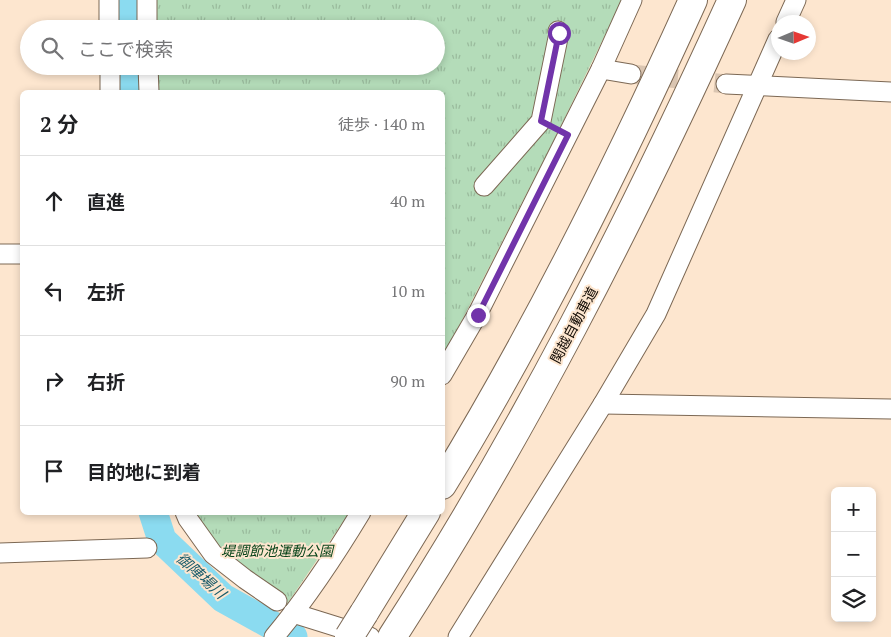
<!DOCTYPE html>
<html lang="ja">
<head>
<meta charset="utf-8">
<style>
	body { margin:0; font-family:"PT Serif","Noto Sans JP",serif; background:#f2f2f2; color:#202124 }
	.controls { position:absolute; right:15px; bottom:15px; display:grid; overflow:hidden; border-radius:8px; box-shadow:0 2px 8px #0003 }
	.controls button { width:45px; height:45px; display:grid; place-items:center; padding:0; border:0; border-bottom:1px solid #e0e0e0; background:#fff; color:#202124; font:25px sans-serif }
	.compass { position:absolute; left:771px; top:15px; width:45px; height:45px; border-radius:50%; background:#fff; box-shadow:0 2px 8px #0003; rotate:88deg }
	.stop { position:absolute; width:15px; height:15px; margin:-11px; border:4px solid #7134aa; border-radius:50%; background:#fff }
	.stop.end { background:#7134aa; border-color:#fff; box-shadow:0 1px 5px #0008 }
	.list { margin:0; padding:0; list-style:none }
	h2 { display:flex; justify-content:space-between; align-items:center; height:65px; margin:0; padding:0 20px; font-size:21px }
	h2 small { font-size:16px; font-weight:400; color:#757577 }
	.list li { display:grid; grid-template-columns:32px 1fr auto; gap:15px; align-items:center; box-sizing:border-box; height:90px; padding:0 20px; border-top:1px solid #e0e0e0 }
	.list b { display:block; font-size:19px; white-space:nowrap }
	.list em { font-size:16px; font-style:normal; color:#757577 }
	.icon { flex:none; width:28px; height:28px; fill:none; stroke:currentColor; stroke-width:2; stroke-linecap:round; stroke-linejoin:round }
	.map { position:relative; flex:none; width:891px; height:637px; overflow:hidden }
	.search { position:absolute; background:#fff; box-shadow:0 2px 8px #0003; left:20px; top:20px; width:425px; height:55px; display:flex; align-items:center; gap:12px; box-sizing:border-box; padding:0 18px; border-radius:28px; color:#757577; font-size:19px }
	.panel { position:absolute; background:#fff; box-shadow:0 2px 8px #0003; left:20px; top:90px; width:425px; height:425px; border-radius:8px }
	.map>svg:first-child { display:block }
	.park { fill:url(#park-tufts) }
	.lines { fill:none; stroke-linecap:round; stroke-linejoin:round }
	.river { stroke:#8bdbf0; stroke-width:29 }
	.minor-tunnel { stroke:#dac5b1; stroke-width:19; stroke-dasharray:19 9; stroke-linecap:butt }
	.minor-casing { stroke:#7c6854; stroke-width:21 }
	.highway-casing { stroke:#7c6854; stroke-width:30 }
	.minor { stroke:#fff; stroke-width:19 }
	.highway { stroke:#fff; stroke-width:28 }
	.highway-bridge-casing { stroke:#7c6854; stroke-width:30; stroke-linecap:butt }
	.highway-bridge { stroke:#fff; stroke-width:28 }
	.route { stroke:#7134aa; stroke-width:6 }
	.labels { text-anchor:middle; stroke-width:4; stroke-linejoin:round; paint-order:stroke }
	.street-label { font-size:14px; fill:#110a04; stroke:#fde6cf }
	.park-label { font-size:14px; font-style:italic; fill:#08441a; stroke:#fde6cf }
	.water-label { font-size:15px; font-style:italic; fill:#195b6a; stroke:#fde6cf }
</style>
</head>
<body>
<div class="map">
<svg width="891" height="637" viewBox="0 0 891 637">
	<defs>
		<pattern id="park-tufts" width="24" height="20" patternUnits="userSpaceOnUse" patternTransform="scale(1.25)"><rect width="24" height="20" fill="#b4dcb9"/><path d="M3 7l-1-3M5 7V3M7 7l1-3M15 17l-1-3M17 17v-4M19 17l1-3" fill="none" stroke="#9abb9d"/></pattern>
	</defs>
	<rect width="100%" height="100%" fill="#fde6cf"/>
	<g class="park">
		<path d="M151,0H622L553,142L458,328L443,354L442,92H153L152,66H436V29H151Z"/>
		<path d="M188,513H349L285,607L215,552Z"/>
	</g>
	<g class="lines">
		<g class="river">
			<path d="M128,0V29"/>
			<path d="M129,66L130,92"/>
			<path d="M153,512L162,540L223,598L293,637"/>
		</g>
		<path class="minor-tunnel" d="M631,74L726,84"/>
		<g class="minor-casing">
			<g id="minor">
				<path d="M109,0V29"/>
				<path d="M147,0V29"/>
				<path d="M786,22L796,0"/>
				<path d="M110,66V92"/>
				<path d="M148,66L149,92"/>
				<path d="M601,69L631,74"/>
				<path d="M726,84L891,92"/>
				<path d="M484,186L541,121L559,33L558,31"/>
				<path d="M0,254H22"/>
				<path d="M442,375L477,315L601,69L632,0"/>
				<path d="M603,404L891,409"/>
				<path d="M185,512L188,519L213,554L245,579L277,601"/>
				<path d="M0,553L147,548"/>
				<path d="M293,613L370,637"/>
				<path d="M274,637C306,599 335,555 361,512"/>
				<path d="M458,637L603,404L656,314L778,39"/>
			</g>
		</g>
		<g class="highway-casing">
			<g id="highway">
				<path d="M442,485C537,330 618,166 693,0"/>
				<path d="M364,613L426,512"/>
				<path d="M392,637C523,434 632,220 732,0"/>
			</g>
		</g>
		<use href="#minor" class="minor"/>
		<use href="#highway" class="highway"/>
		<g class="highway-bridge-casing">
			<path id="highway-bridge" d="M349,637L364,613"/>
		</g>
		<use href="#highway-bridge" class="highway-bridge"/>
	</g>
	<g class="lines">
		<path class="route" d="M478,315L568,135L541,121L559,33"/>
	</g>
	<g class="labels">
		<g class="street-label">
			<text transform="translate(574 325) rotate(-62)" y="5">関越自動車道</text>
		</g>
		<g class="park-label">
			<text x="277" y="556">堤調節池運動公園</text>
		</g>
		<g class="water-label">
			<text transform="translate(201 576) rotate(42)" y="5">御陣場川</text>
		</g>
	</g>
</svg>
<div class="controls">
<button>+</button>
<button>−</button>
<button><svg class="icon" aria-label="layers" viewBox="0 0 24 24"><path d="M12 4l9 5-9 5-9-5zM3 14l9 5 9-5"/></svg></button>
</div>
<svg class="compass" viewBox="-18 -18 36 36"><path d="M0-13l5 13h-10z" fill="#e53935"/><path d="M0 13l5-13h-10z" fill="#757577"/></svg>
<div class="stop" style="left:559px;top:33px"></div>
<div class="stop end" style="left:478px;top:315px"></div>
<div class="search"><svg class="icon" aria-label="search" viewBox="0 0 24 24"><circle cx="10" cy="10" r="6"/><path d="M15 15l6 6"/></svg>ここで検索</div>
<section class="panel">
<h2>2 分<small>徒歩 · 140 m</small></h2>
<ul class="list">
<li><svg class="icon" aria-label="ahead" viewBox="0 0 24 24"><path d="M12 20V5M6 11l6-6 6 6"/></svg><div><b>直進</b></div><em>40 m</em></li>
<li><svg class="icon" aria-label="left" viewBox="0 0 24 24"><path d="M17 20v-9H6M10 6l-5 5 5 5"/></svg><div><b>左折</b></div><em>10 m</em></li>
<li><svg class="icon" aria-label="right" viewBox="0 0 24 24"><path d="M7 20v-9h11M14 6l5 5-5 5"/></svg><div><b>右折</b></div><em>90 m</em></li>
<li><svg class="icon" aria-label="arrive" viewBox="0 0 24 24"><path d="M6 21V4h12l-3 4 3 4H6"/></svg><div><b>目的地に到着</b></div></li>
</ul>
</section>
</div>
</body>
</html>
